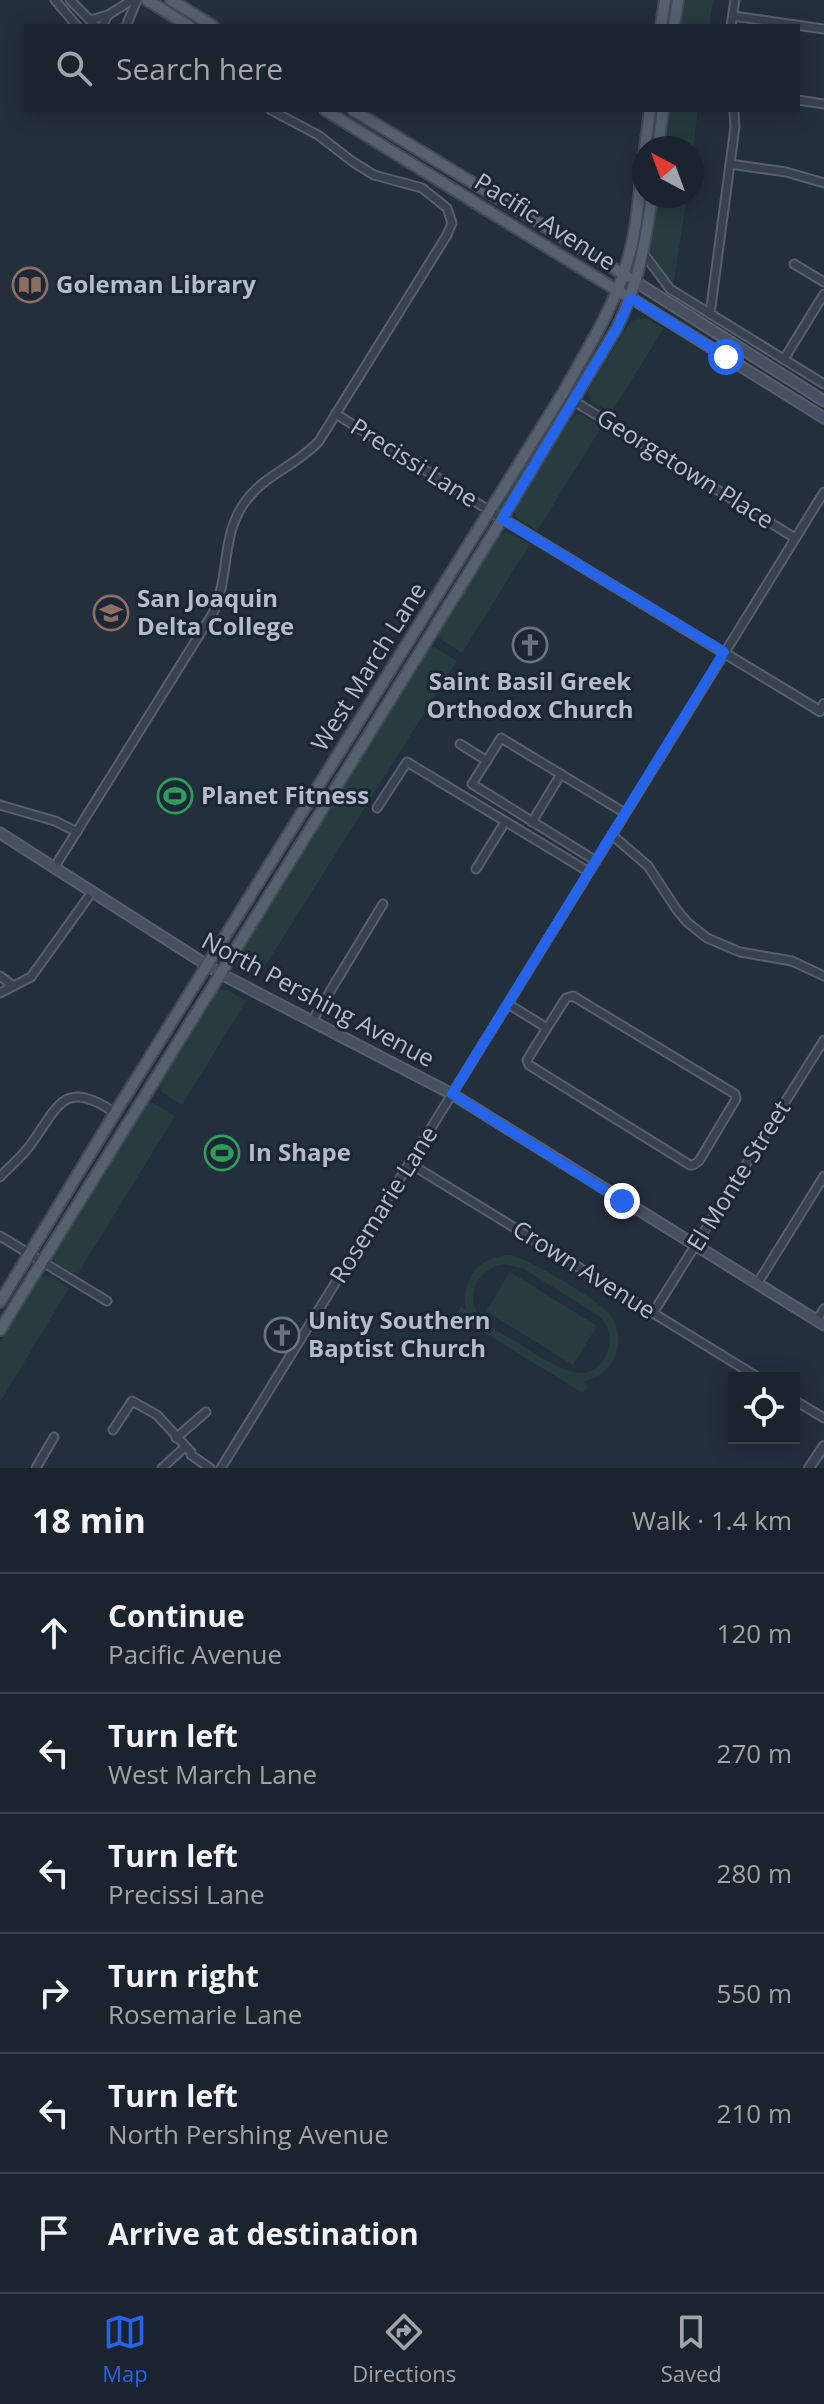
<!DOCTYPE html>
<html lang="en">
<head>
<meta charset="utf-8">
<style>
	body { margin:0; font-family:"Open Sans",sans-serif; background:#282f3a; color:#f1f3f6 }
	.controls { position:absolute; right:24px; bottom:24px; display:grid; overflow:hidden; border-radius:0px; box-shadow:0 4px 20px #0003 }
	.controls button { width:72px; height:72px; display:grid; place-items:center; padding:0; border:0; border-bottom:2px solid #39404a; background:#1b232e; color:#f1f3f6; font:40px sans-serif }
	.compass { position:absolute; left:632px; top:136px; width:72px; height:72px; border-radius:50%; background:#1b232e; box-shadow:0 4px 20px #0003; rotate:319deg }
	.stop { position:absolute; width:24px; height:24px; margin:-18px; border:6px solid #2563eb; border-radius:50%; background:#fff }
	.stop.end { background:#2563eb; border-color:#fff; box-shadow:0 2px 8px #0008 }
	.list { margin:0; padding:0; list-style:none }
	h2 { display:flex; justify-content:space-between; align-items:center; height:104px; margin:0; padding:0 32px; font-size:34px }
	h2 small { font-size:26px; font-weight:400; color:#a0a4aa }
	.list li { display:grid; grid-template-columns:52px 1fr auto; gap:24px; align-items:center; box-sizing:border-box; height:120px; padding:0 32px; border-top:2px solid #39404a }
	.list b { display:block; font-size:30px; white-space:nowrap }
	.list p { margin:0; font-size:26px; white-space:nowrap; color:#a0a4aa }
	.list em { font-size:26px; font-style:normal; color:#a0a4aa }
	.icon { flex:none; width:44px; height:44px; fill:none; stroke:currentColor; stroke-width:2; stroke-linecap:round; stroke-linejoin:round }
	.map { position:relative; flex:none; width:824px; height:1468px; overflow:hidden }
	.search { position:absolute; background:#1b232e; box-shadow:0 4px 20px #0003; left:24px; right:24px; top:24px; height:88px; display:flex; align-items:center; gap:20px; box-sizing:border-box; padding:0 28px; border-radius:0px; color:#a0a4aa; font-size:30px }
	.sheet { height:824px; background:#1b232e }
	nav { display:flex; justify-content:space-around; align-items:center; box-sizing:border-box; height:112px; border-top:2px solid #39404a; background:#1b232e; font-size:22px; color:#a0a4aa }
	nav a { display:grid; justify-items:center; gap:4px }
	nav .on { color:#2563eb }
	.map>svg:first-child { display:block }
	.green { fill:#263c3f; fill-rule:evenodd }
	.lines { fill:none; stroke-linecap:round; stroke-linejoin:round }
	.minor-casing { stroke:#565f6c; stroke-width:11 }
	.tertiary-casing { stroke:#565f6c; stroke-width:12 }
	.secondary-casing { stroke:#565f6c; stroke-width:13 }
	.primary-casing { stroke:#414a57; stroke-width:14 }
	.minor { stroke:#38414e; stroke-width:7 }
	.tertiary { stroke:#38414e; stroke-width:8 }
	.secondary { stroke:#465061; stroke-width:9 }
	.primary { stroke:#56606e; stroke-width:10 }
	.route { stroke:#2563eb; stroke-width:10 }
	.labels { text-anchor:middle; stroke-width:6; stroke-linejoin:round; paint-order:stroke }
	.street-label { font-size:24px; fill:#b4bcc9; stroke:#1d2633 }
	.poi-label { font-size:24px; font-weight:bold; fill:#b4bcc9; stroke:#1d2633; text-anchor:start }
</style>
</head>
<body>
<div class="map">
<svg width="824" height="1468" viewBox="0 0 824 1468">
	<rect width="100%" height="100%" fill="#242f3e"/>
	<g class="green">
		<path d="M682,0H713L709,26H679Z"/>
		<path d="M668,110H698L692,156V148H663Z"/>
		<path d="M657,196H687L673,287L650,251Z"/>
		<path d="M645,318L664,328L611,413L591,401L588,391L631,321Z"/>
		<path d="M579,414L602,426L537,531L517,518L514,509L573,416Z"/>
		<path d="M507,532L530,544L462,653L439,638L438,634L498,536Z"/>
		<path d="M430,647L436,648L457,661L257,979L238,969L235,962Z"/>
		<path d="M225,989L246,1001L182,1105L162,1092L159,1083L217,990Z"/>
		<path d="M151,1102L175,1116L77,1275L57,1264L52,1256L53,1253L146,1104Z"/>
		<path d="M510,1255C528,1258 599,1300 610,1315C619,1327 621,1343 615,1356C610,1370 597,1378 583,1382L588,1386L583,1393L456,1315L461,1307L466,1310C460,1280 479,1255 510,1255ZM504,1264L524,1269L599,1316C608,1326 612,1337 608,1350C593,1398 543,1358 520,1344C507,1336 488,1328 479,1315C464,1293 480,1268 504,1264Z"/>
		<path d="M510,1272L597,1326L573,1365L486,1311Z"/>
		<path d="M50,1276L69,1288L0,1402V1341L39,1277Z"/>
	</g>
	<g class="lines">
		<g class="minor-casing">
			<g id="minor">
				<path d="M55,0L77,26"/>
				<path d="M70,0L96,26"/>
				<path d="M733,16L824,29"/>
				<path d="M90,20L108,15L132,0"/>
				<path d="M102,26L108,15"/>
				<path d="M126,26L137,0"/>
				<path d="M731,26L735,0"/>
				<path d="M798,100L824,104"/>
				<path d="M730,164L786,172L824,183"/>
				<path d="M644,254L670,289L824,384"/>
				<path d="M794,264L824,282"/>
				<path d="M710,314L735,127L734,110"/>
				<path d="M784,359L824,294"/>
				<path d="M574,401L795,538"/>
				<path d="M336,414L490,511"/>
				<path d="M460,744L487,761"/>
				<path d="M0,805L55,821L77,832"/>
				<path d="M377,808L407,762L589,872"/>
				<path d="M532,822L561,774"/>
				<path d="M612,835L648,866L677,910L687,922L707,938L740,952L792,961L824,976"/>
				<path d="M596,861L472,784L501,738L625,813"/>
				<path d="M54,868L213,613C230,576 221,538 243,505C262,475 297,466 319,441L447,235L452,223L447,208L422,188L374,175L353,162L318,135L271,110"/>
				<path d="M476,869L505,822"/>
				<path d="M0,976L12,985"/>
				<path d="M0,993L31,977L92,892"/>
				<path d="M508,1004L547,1028L527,1060L529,1065L690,1165H693L699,1161L736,1099L735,1094L573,996L566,998L547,1028"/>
				<path d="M312,1021L383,904"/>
				<path d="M409,1163L759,1378"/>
				<path d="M0,1177C10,1166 23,1156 31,1144C58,1107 64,1077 115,1113"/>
				<path d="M0,1236L107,1301"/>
				<path d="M757,1284L824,1176"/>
				<path d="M653,1313L824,1040"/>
				<path d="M816,1321L824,1309"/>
				<path d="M794,1400L824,1418"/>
				<path d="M113,1430L132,1401L157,1415L191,1452V1455L210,1468"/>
				<path d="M176,1438L206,1412"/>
				<path d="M36,1468L54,1437"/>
				<path d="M162,1468L185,1447"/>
				<path d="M221,1468L824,492"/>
			</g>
		</g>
		<g class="tertiary-casing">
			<g id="tertiary">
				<path d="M490,511L820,711L824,704"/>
				<path d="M809,1468L824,1446"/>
			</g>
		</g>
		<g class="secondary-casing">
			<g id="secondary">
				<path d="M636,282L824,401"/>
				<path d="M631,298L824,418"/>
				<path d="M0,833L221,974L452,1094L824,1325"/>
			</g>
		</g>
		<g class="primary-casing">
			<g id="primary">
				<path d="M147,0L189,26"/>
				<path d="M171,0L213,26"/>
				<path d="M661,26L665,0"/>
				<path d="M674,26L678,0"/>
				<path d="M325,110L623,294"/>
				<path d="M353,110L628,277"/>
				<path d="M645,148L650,110"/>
				<path d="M658,148L663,110"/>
				<path d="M0,1302L115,1113L563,393C587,349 615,307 628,259C638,225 639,189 644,154"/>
				<path d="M0,1330L496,529L617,328C639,282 645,245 652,196"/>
			</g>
		</g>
		<use href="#minor" class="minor"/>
		<use href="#tertiary" class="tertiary"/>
		<use href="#secondary" class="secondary"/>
		<use href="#primary" class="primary"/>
	</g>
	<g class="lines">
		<path class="route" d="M622,1201L452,1094L724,652L502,519L617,328L631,298L726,357"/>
	</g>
	<defs>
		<g id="library-ring" transform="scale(1.8)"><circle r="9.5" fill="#1d2633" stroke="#8d6e63" stroke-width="1.5"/><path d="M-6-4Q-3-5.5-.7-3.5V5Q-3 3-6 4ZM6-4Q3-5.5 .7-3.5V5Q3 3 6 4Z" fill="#8d6e63"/></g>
		<g id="university-ring" transform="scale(1.8)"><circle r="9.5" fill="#1d2633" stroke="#8d6e63" stroke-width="1.5"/><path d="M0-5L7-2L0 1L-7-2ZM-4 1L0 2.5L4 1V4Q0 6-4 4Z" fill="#8d6e63"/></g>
		<g id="church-ring" transform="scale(1.8)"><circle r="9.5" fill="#1d2633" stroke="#6b7280" stroke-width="1.5"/><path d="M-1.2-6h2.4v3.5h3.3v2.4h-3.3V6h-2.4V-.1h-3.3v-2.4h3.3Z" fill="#6b7280"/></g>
		<g id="stadium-ring" transform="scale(1.8)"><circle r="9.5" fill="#1d2633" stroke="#2e9e5b" stroke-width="1.5"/><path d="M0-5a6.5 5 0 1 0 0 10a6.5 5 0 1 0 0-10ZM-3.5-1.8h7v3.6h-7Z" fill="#2e9e5b"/></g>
	</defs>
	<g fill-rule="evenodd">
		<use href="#library-ring" x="30" y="285"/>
		<use href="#university-ring" x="111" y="613"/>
		<use href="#church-ring" x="530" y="645"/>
		<use href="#stadium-ring" x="175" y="796"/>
		<use href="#stadium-ring" x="222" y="1153"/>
		<use href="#church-ring" x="282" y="1335"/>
	</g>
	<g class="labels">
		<g class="street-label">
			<text transform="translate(545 222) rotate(32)" y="8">Pacific Avenue</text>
			<text transform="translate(414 463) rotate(32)" y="8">Precissi Lane</text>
			<text transform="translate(685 469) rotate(32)" y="8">Georgetown Place</text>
			<text transform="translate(369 667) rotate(-58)" y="8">West March Lane</text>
			<text transform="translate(318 1000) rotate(28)" y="8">North Pershing Avenue</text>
			<text transform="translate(739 1176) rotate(-58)" y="8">El Monte Street</text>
			<text transform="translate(384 1205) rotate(-58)" y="8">Rosemarie Lane</text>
			<text transform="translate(584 1270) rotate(32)" y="8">Crown Avenue</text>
		</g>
		<g class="poi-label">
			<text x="56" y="293">Goleman Library</text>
			<text x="137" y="607">San Joaquin<tspan x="137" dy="28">Delta College</tspan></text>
			<text x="530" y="690" text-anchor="middle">Saint Basil Greek<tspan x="530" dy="28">Orthodox Church</tspan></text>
			<text x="201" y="804">Planet Fitness</text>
			<text x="248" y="1161">In Shape</text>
			<text x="308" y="1329">Unity Southern<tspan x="308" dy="28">Baptist Church</tspan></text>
		</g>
	</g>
</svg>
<div class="controls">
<button><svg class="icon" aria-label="locate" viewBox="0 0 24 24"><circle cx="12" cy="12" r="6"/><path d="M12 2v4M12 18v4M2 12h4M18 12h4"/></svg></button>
</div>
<svg class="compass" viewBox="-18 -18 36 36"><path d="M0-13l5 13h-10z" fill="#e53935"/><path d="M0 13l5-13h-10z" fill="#a0a4aa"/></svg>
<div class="stop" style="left:726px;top:357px"></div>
<div class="stop end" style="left:622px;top:1201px"></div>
<div class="search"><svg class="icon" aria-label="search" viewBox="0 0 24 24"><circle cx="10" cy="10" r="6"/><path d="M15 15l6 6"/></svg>Search here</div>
</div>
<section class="sheet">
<h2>18 min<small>Walk · 1.4 km</small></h2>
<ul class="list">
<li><svg class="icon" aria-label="ahead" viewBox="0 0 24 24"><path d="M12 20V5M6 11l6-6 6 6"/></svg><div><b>Continue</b><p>Pacific Avenue</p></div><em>120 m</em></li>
<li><svg class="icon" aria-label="left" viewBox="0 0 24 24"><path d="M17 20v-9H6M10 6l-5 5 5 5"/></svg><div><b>Turn left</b><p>West March Lane</p></div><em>270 m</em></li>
<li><svg class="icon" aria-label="left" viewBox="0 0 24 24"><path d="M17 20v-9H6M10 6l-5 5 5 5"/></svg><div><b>Turn left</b><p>Precissi Lane</p></div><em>280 m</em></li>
<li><svg class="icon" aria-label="right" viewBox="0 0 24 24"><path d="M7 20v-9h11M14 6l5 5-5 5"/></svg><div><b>Turn right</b><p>Rosemarie Lane</p></div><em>550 m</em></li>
<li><svg class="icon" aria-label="left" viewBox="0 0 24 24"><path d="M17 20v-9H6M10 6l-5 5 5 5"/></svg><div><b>Turn left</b><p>North Pershing Avenue</p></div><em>210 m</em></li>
<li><svg class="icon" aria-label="arrive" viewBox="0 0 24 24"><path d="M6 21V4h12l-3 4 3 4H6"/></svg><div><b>Arrive at destination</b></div></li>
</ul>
</section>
<nav>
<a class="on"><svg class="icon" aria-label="map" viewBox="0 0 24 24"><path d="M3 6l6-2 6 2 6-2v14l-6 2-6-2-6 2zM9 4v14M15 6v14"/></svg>Map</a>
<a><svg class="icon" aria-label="directions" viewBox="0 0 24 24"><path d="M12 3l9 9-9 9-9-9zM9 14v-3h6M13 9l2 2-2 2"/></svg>Directions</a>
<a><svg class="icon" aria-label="saved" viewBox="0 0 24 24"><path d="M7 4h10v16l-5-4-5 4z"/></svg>Saved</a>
</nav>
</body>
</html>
